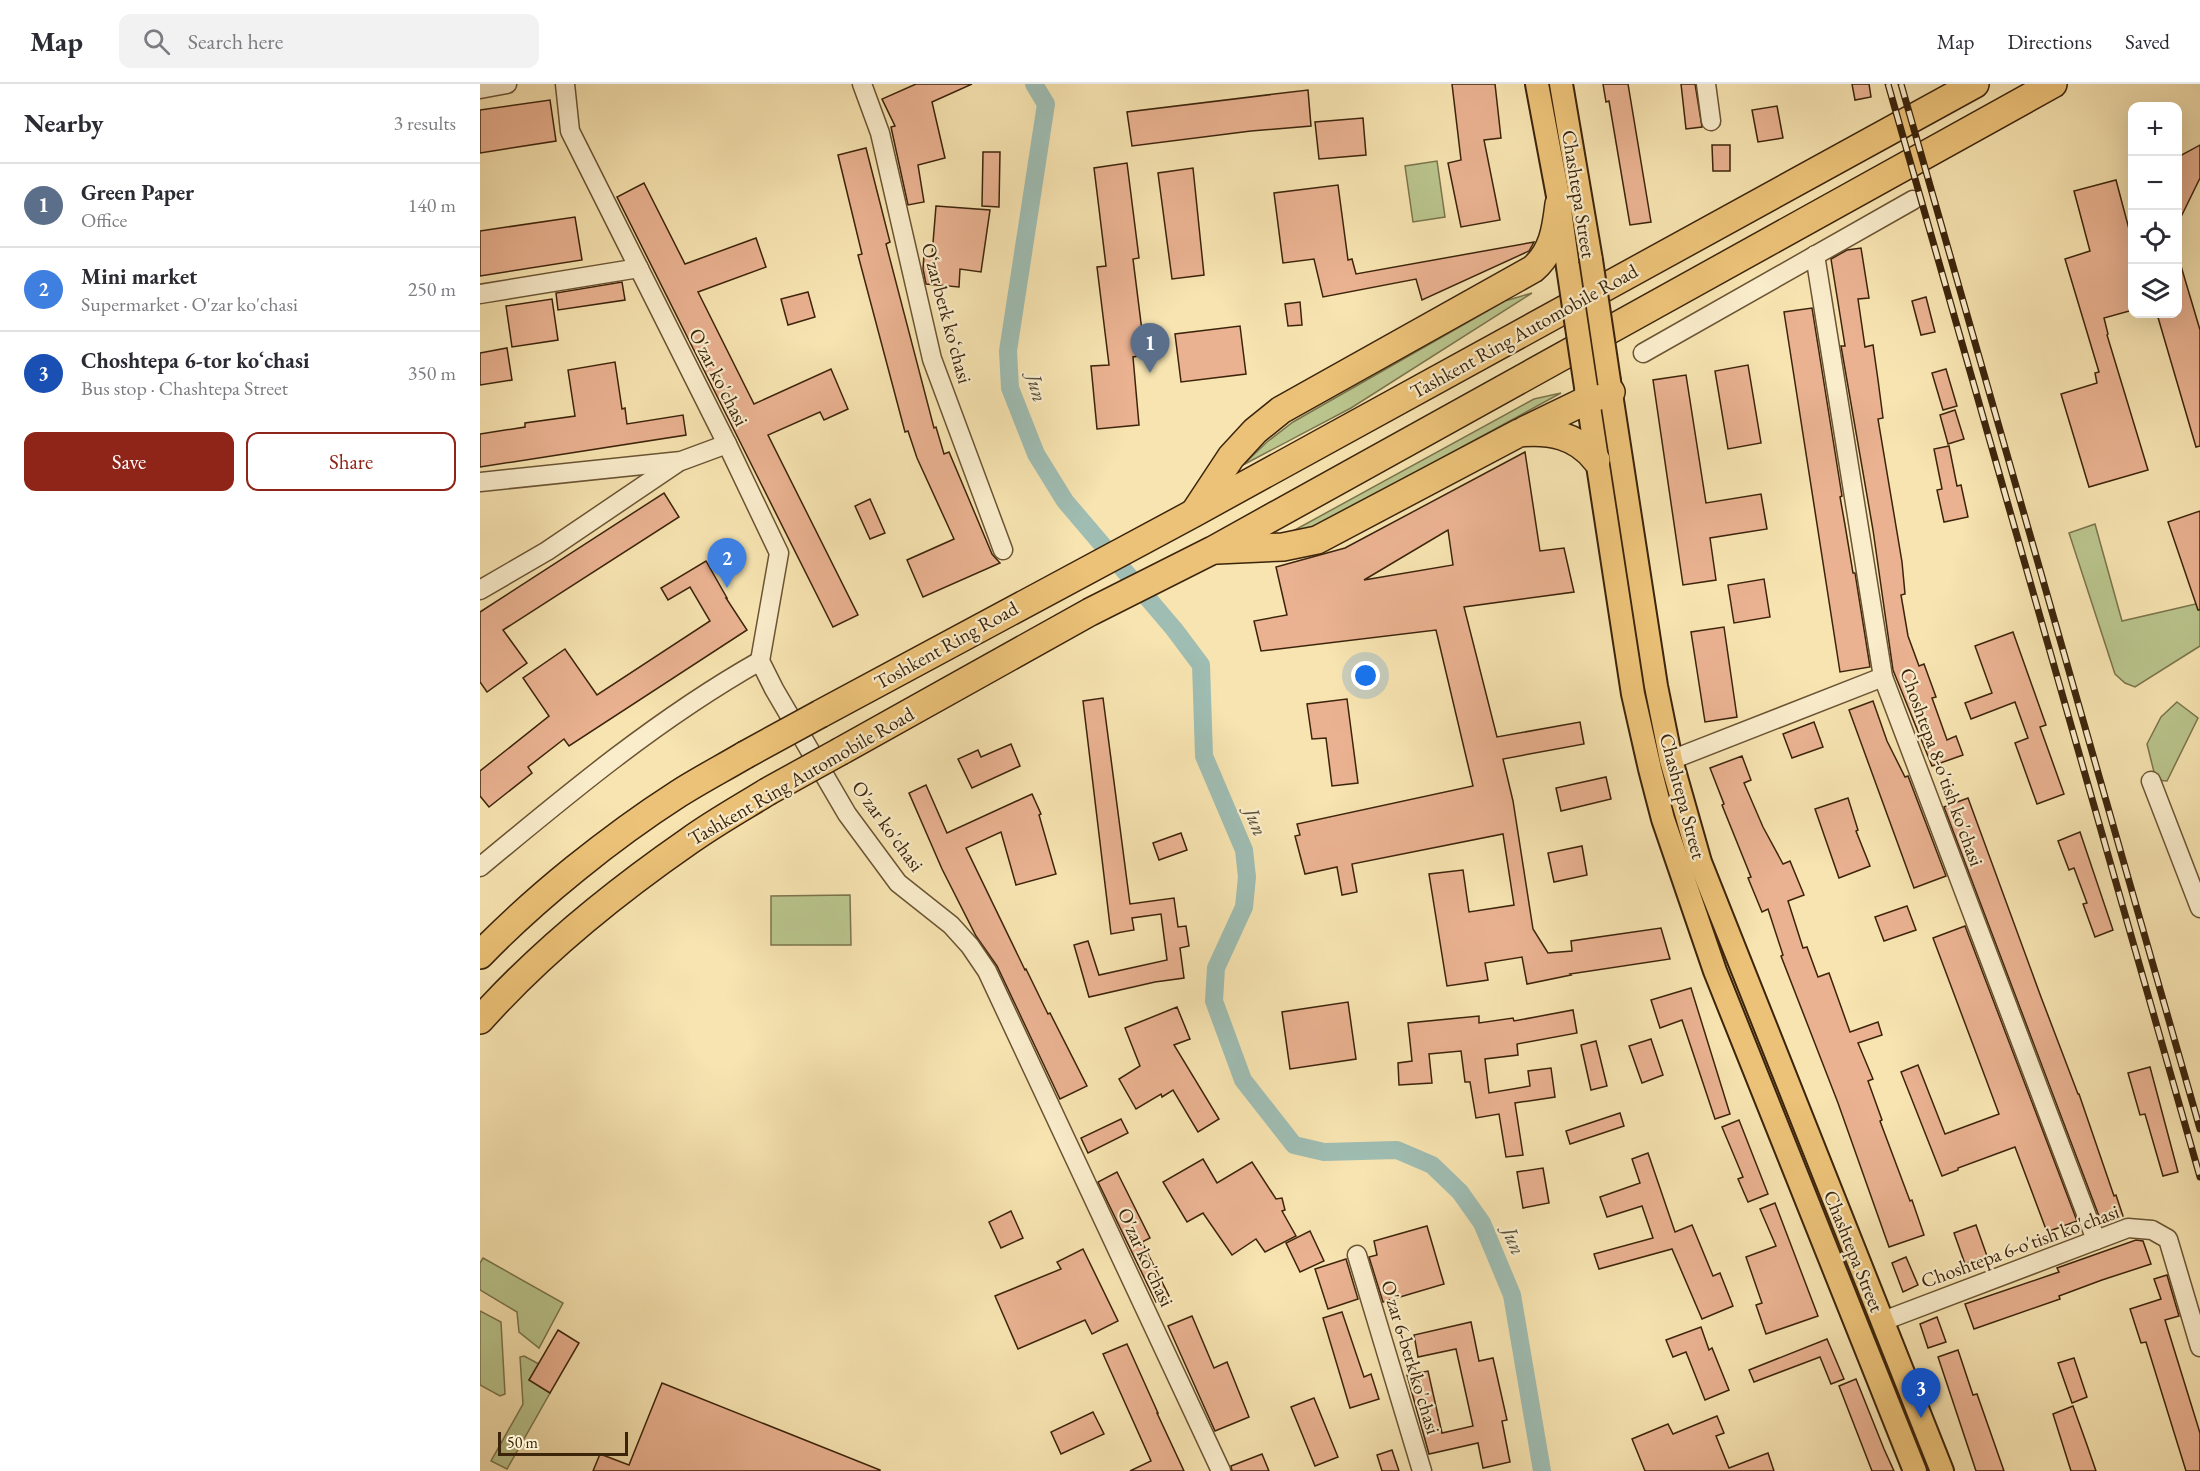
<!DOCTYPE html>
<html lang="en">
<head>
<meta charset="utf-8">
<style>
	body { margin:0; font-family:"EB Garamond",serif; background:#f2f2f3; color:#2b2b33 }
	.controls { position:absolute; right:18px; top:18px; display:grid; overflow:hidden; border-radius:12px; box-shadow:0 6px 24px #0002 }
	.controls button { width:54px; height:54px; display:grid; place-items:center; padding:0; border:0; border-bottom:2px solid #e1e1e2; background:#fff; color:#2b2b33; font:30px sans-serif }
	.scale { position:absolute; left:18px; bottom:15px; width:130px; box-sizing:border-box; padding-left:6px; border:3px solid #3c240b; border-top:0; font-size:16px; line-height:21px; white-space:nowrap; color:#3c240b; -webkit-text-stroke:4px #faedcc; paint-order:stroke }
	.you { position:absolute; left:886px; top:592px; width:21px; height:21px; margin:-15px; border:4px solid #fff; border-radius:50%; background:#1a73e8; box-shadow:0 0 0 9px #1a73e833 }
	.badge { display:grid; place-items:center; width:39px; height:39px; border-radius:50%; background:#8f2418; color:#fff; font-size:20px; font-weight:700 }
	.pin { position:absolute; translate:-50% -50px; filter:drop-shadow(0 2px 3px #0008) }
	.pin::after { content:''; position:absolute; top:32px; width:21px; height:18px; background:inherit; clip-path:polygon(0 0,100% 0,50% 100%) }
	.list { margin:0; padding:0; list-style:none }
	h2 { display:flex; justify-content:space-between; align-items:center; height:78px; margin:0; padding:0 24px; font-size:26px }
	h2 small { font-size:20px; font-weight:400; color:#7c7c81 }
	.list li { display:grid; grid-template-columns:39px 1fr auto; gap:18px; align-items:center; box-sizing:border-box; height:84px; padding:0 24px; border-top:2px solid #e1e1e2 }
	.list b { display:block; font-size:22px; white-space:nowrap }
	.list p { margin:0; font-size:20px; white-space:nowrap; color:#7c7c81 }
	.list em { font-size:20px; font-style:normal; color:#7c7c81 }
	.actions { display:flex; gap:12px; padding:18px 24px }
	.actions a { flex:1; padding:14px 0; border:2px solid #8f2418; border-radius:12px; text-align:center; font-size:21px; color:#8f2418 }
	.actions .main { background:#8f2418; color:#fff }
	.icon { flex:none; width:33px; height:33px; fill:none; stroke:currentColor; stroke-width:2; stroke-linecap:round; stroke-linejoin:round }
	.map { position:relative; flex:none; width:1720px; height:1387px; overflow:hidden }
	header { display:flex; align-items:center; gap:36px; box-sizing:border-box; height:84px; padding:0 30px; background:#fff; border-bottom:2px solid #e1e1e2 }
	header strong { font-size:28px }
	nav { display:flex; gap:33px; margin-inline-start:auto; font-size:21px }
	.search { width:420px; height:54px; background:#f2f2f3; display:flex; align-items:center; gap:15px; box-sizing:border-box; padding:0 21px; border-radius:12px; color:#7c7c81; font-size:22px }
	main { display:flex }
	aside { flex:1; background:#fff }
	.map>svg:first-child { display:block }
	.green { fill:#bac58d; stroke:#7b744c; stroke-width:1.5 }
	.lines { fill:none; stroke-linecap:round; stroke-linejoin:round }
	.canal { stroke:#9fbdb3; stroke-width:18 }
	.building { fill:#eab291; stroke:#3c240b; stroke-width:1.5; fill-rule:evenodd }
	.minor-casing { stroke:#6b5434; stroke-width:21 }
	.major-casing { stroke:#3c240b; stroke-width:26 }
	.highway-casing { stroke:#3c240b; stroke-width:30 }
	.minor { stroke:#faedcc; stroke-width:18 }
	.major { stroke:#ecc278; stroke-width:22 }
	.highway { stroke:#ecc278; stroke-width:27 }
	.rail-casing { stroke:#3c240b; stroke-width:7 }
	.rail { stroke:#faedcc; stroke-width:4.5; stroke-dasharray:14; stroke-linecap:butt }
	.major-bridge-casing { stroke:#3c240b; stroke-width:26; stroke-linecap:butt }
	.highway-bridge-casing { stroke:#3c240b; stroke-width:30; stroke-linecap:butt }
	.major-bridge { stroke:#ecc278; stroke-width:22 }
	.highway-bridge { stroke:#ecc278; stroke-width:27 }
	.labels { text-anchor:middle; stroke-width:4.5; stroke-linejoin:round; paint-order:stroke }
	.street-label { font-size:20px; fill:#3c240b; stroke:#faedcc }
	.water-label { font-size:21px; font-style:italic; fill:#5a523d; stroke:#faedcc }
</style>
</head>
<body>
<header>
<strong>Map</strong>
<div class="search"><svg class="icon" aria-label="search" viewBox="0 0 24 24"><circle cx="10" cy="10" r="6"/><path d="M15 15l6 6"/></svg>Search here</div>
<nav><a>Map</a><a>Directions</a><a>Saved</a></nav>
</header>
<main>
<aside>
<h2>Nearby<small>3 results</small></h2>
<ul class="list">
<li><span class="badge" style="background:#5c6f8a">1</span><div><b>Green Paper</b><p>Office</p></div><em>140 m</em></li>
<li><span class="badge" style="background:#3f7fe0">2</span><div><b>Mini market</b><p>Supermarket · O'zar ko'chasi</p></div><em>250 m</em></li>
<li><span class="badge" style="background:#1a4fb4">3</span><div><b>Choshtepa 6-tor koʻchasi</b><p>Bus stop · Chashtepa Street</p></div><em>350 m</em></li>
</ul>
<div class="actions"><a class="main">Save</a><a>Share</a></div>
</aside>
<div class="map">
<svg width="1720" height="1387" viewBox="0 0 1720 1387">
	<rect width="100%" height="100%" fill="#f7e4b1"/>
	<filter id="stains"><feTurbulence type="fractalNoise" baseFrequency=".00333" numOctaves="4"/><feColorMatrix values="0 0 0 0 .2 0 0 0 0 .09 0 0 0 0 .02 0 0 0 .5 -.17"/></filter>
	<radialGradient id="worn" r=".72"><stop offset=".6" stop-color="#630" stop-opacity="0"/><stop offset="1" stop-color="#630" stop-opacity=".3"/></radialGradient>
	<g class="green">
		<path d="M957,77L965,133L933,138L925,82Z"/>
		<path d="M1052,209L871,324L763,381L787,358L813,338L1025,217Z"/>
		<path d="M1081,309L833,444L802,453L1054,315Z"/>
		<path d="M1615,440L1642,537L1720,519V562L1655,603L1645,599L1635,590L1589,449Z"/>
		<path d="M1697,618L1718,634L1687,697L1676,696L1667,660L1681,633Z"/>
		<path d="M370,811L371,861H291V812Z"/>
		<path d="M3,1174L83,1219L59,1264L39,1248L37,1228L0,1206V1179Z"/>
		<path d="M0,1227L21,1238L25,1310L20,1312L0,1301Z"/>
		<path d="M44,1272L59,1280L49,1296L70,1309L27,1385L11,1377L43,1320L40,1273Z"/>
	</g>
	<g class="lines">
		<path class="canal" d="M554,0L566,20L528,267L530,304L556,370L585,417L694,545L721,581L724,672L764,766L767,793L764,823L736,884L734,917L763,996L814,1061L844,1068L917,1066L952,1081L980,1108L1002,1139L1032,1211L1062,1387"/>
	</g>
	<g class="building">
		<path d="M436,0H492L452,18L465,74L438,81L444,118L428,121L411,43L415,42L402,15Z"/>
		<path d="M972,0H1015L1021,54L1004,56L1020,136L981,143L968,79L981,76Z"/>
		<path d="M1123,0H1148L1171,138L1150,141L1129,17L1126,18Z"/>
		<path d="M1201,0H1215L1222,43L1206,45Z"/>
		<path d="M1372,0H1389L1391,13L1375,16Z"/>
		<path d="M828,6L831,42L771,47L652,62L647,28Z"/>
		<path d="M70,16L76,57L0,69V26Z"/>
		<path d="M1297,22L1303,54L1278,58L1272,26Z"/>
		<path d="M883,34L886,71L839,75L835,38Z"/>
		<path d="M1232,61H1250V87H1233Z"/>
		<path d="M1720,61V94L1698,139V73Z"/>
		<path d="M386,64L410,158L406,160L454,344L456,343L464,370L469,368L512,470L520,479L443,513L427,476L474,455L437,374L428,347L425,348L378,171L382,170L358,71Z"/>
		<path d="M503,68H520L519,123L502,122Z"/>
		<path d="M647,79L659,174L653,175L665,271L653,273L659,341L617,345L611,282L629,281L617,183L626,182L614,84Z"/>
		<path d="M713,84L724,191L692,195L678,89Z"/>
		<path d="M1636,96L1653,160V226L1624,234L1628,250L1627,251L1668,386L1609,403L1581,310L1617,299L1615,289L1619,288L1585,175L1610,167L1594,107Z"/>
		<path d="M164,99L205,180L276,154L286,183L218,208L274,320L351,285L368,325L344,336L340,328L288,351L378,531L353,543L137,113Z"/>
		<path d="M858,101L868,176L872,175L876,190L1054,158L1049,167L942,216L936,195L843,213L834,175L803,179L794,109Z"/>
		<path d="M456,122L510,126L501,188L480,185L479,203L446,200L443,185L444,171H452Z"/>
		<path d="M95,133L102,176L0,192V147Z"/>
		<path d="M1381,164L1389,214L1378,215L1385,263L1393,261L1398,296L1403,334L1398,335L1422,478L1425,510L1421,511L1428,552L1439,582L1444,580L1456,613L1452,614L1467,656L1476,652L1483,671L1452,682L1413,586L1393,446L1361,262H1365L1351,175L1367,166Z"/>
		<path d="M1701,182L1720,246V362L1716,363L1677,230H1698V183Z"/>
		<path d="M142,198L145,216L78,226L76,209Z"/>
		<path d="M328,208L335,233L308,241L301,215Z"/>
		<path d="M1446,213L1455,248L1441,251L1432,217Z"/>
		<path d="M72,215L78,256L32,263L26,222Z"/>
		<path d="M820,218L822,241L808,242L805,220Z"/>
		<path d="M1332,224L1362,412L1360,413L1365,441L1373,489H1375L1390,583L1360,588L1304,228Z"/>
		<path d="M760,242L766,290L701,298L695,250Z"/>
		<path d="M27,264L32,296L0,301V269Z"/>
		<path d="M135,278L142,325L145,324L147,340L203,331L206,351L0,383V350L45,343V339L95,332L88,286Z"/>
		<path d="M1268,281L1281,359L1248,365L1235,287Z"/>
		<path d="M1466,285L1477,322L1463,326L1452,289Z"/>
		<path d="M1206,291L1226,419L1281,410L1287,445L1230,454L1236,496L1203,501L1173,296Z"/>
		<path d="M1475,326L1484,355L1468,360L1460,331Z"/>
		<path d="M1469,362L1477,402L1481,401L1488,433L1464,438L1457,406L1462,405L1454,365Z"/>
		<path d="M1045,368L1060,467L1084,464L1094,508L984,523L1017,653L1100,638L1104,660L1023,675L1033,717L1053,845L1068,869L1092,867L1091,857L1181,844L1190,875L1090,890L1091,891L1047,900L1042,873L1005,879L1008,896L967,902L949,790L983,786L989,828L1034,821L1023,750L872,780L877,808L862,811L857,783L825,790L815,752L820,751L817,740L993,702L956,546L781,567L774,537L807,531L796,483L865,464ZM968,446L973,481L884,496Z"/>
		<path d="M184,409L199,433L23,546L47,579L7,608L0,598V528Z"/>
		<path d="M390,415L405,449L390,455L375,422Z"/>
		<path d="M1720,427V526H1718L1688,438Z"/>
		<path d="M226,477L247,514H246L267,546L89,662L84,655L48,683L52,689L9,723L0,712V687L69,632L43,594L85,565L117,611L230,537L210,503L188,516L181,504Z"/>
		<path d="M1284,495L1290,533L1254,539L1248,501Z"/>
		<path d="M1244,543L1257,633L1225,638L1211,548Z"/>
		<path d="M1533,548L1566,641L1560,643L1584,710L1557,720L1535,659L1548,654L1535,618L1491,635L1485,619L1512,609L1495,562Z"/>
		<path d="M623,614L650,820L694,814L698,843L706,842L709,862L700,864L704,894L675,898L609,913L594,861L608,857L619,891L687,876L681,830L652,834L654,846L631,850L603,617Z"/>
		<path d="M867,615L878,699L852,702L846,654L832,655L827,620Z"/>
		<path d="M1393,617L1407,657L1425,693L1428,692L1466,792L1434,804L1369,626Z"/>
		<path d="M1334,638L1343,663L1312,674L1303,650Z"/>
		<path d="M531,660L540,682L492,704L478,675L498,666L501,673Z"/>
		<path d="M1262,672L1271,696L1264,699L1283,743L1303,780L1310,777L1324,811L1308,817L1323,864L1327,863L1338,893L1349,889L1370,948L1398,938L1402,951L1378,959L1393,995L1388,997L1402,1036L1400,1037L1430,1117L1432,1116L1444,1151L1409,1163L1358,1019L1301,872L1303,871L1288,825L1282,828L1268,794L1271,793L1242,721L1244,720L1230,684Z"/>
		<path d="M1126,693L1131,715L1081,727L1076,704Z"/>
		<path d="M446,701L467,749L552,710L561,730L559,731L576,790L536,801L521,748L486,764L545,886L546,885L568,930L570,929L607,1002L580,1015L517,882L496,852L462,785L429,709Z"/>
		<path d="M1368,714L1378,746L1376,747L1390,782L1359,794L1335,725Z"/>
		<path d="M1488,714L1561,913L1598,1010H1599L1634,1112L1636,1111L1643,1132L1622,1140L1464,723Z"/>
		<path d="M1600,748L1633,846L1615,853L1603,820L1607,819L1594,784L1589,786L1578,757Z"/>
		<path d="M701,749L707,766L679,776L673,759Z"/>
		<path d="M1102,762L1107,791L1074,798L1068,769Z"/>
		<path d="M1427,822L1436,846L1404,857L1395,833Z"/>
		<path d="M1485,842L1597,1137L1567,1148L1535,1063L1478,1084V1086L1462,1092L1421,988L1438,981L1465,1050L1519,1030L1453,854Z"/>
		<path d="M1211,904L1250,1030L1235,1035L1202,936L1180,944L1171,916Z"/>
		<path d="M868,918L876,975L810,985L802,928Z"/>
		<path d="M697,923L710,955L694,961L739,1035L718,1048L693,1006L682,1013L681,1010L656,1025L639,995L660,982L645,944Z"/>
		<path d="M1093,926L1097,949L1037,960L1038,971L1005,975L1009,1009L1050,1002L1048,987L1071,984L1075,1013L1035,1019L1043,1071L1026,1073L1019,1030L996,1034L990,998H985L981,967L949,970L952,999L919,1001L918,979L932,977L928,939L999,932V939L1033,934L1034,937Z"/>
		<path d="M1171,955L1183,991L1162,999L1149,962Z"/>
		<path d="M1116,957L1127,1002L1111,1006L1101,961Z"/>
		<path d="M1670,983L1698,1088L1683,1092L1665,1030L1660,1031L1648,989Z"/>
		<path d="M1140,1029L1144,1042L1090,1060L1086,1047Z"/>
		<path d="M641,1035L648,1049L608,1069L601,1054Z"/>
		<path d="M1259,1036L1288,1110L1268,1118L1258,1095L1263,1093L1242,1043Z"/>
		<path d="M1168,1069L1195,1148L1212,1141L1233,1192L1240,1189L1253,1222L1222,1235L1192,1165L1119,1185L1114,1170L1173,1154L1162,1122L1127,1133L1120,1113L1160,1099L1152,1075Z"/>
		<path d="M723,1075L737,1099L772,1078L796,1115L802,1114L805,1126L802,1127L816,1152L785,1168L776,1155L752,1171L723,1129L707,1138L683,1098Z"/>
		<path d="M1063,1084L1069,1119L1043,1124L1037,1088Z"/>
		<path d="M637,1088L670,1154L662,1158L689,1212L676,1218L618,1098Z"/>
		<path d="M1295,1119L1338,1232L1286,1250L1276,1221L1282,1219L1266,1173L1296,1162L1280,1125Z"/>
		<path d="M531,1127L543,1154L521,1164L509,1138Z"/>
		<path d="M1496,1141L1507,1172L1485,1180L1474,1149Z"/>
		<path d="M947,1142L964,1200L903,1218L889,1173L897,1171L894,1157Z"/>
		<path d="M830,1147L844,1177L820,1188L806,1159Z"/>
		<path d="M1656,1156L1663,1157L1671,1180L1622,1196L1579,1212L1580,1215L1494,1245L1485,1220L1579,1188L1577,1184Z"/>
		<path d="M603,1165L638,1237L612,1250L605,1236L538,1265L515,1212L581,1185L577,1178Z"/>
		<path d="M1426,1173L1438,1201L1423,1208L1412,1179Z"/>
		<path d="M866,1175L878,1215L848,1225L835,1185Z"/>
		<path d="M1687,1191L1699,1232L1685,1236L1720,1349V1387H1706L1666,1258L1661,1259L1650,1225L1681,1215L1674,1195Z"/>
		<path d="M862,1228L884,1293L891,1290L899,1315L870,1324L843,1234Z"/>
		<path d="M712,1232L734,1284L747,1278L769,1333L735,1347L688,1242Z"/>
		<path d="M1457,1233L1466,1258L1448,1264L1440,1240Z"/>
		<path d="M991,1238L999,1277L1013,1274L1027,1336L1022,1337L1030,1378L1003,1384L998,1359L949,1370L927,1291L948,1287L962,1349L993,1342L976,1265L938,1273L934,1251Z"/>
		<path d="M1221,1243L1229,1266L1232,1264L1249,1306L1225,1316L1206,1268L1193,1273L1186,1256Z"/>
		<path d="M78,1246L99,1259L70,1309L49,1296Z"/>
		<path d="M1347,1255L1364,1295L1351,1300L1340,1273L1274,1298L1269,1286Z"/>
		<path d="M647,1260L678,1329H677L704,1387H650L671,1377L623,1270Z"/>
		<path d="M1478,1266L1493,1311L1497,1310L1524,1387H1496L1458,1273Z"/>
		<path d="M1594,1274L1607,1313L1592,1319L1578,1279Z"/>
		<path d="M1376,1295L1404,1365L1414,1387H1392L1359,1302Z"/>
		<path d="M182,1299L400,1386V1387H113L120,1370L149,1381Z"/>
		<path d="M834,1314L858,1373L835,1382L811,1323Z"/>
		<path d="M1593,1322L1607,1361L1616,1387H1591L1573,1330Z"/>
		<path d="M613,1328L624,1350L581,1370L571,1348Z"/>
		<path d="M1237,1332L1244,1349L1236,1352L1249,1384L1288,1369L1294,1387H1165L1152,1355L1188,1340L1193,1350Z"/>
		<path d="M912,1366L919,1387H902L897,1371Z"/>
		<path d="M782,1370L789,1387H752L751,1382Z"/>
	</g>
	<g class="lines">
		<g class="minor-casing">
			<g id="minor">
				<path d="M85,0L90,47L247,360L299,469L280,577L294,605L367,730L418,799L471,841L490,862L507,887L741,1387"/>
				<path d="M382,0L400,49L452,275L523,466"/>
				<path d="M1226,0L1231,37"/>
				<path d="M0,5L27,0"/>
				<path d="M1335,171L1403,593L1616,1156"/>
				<path d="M0,210L159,184"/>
				<path d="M1163,269L1433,116"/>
				<path d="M0,398L201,377L247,360"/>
				<path d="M0,506L67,467L197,379"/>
				<path d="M1191,676L1403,593"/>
				<path d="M1671,697L1720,824"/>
				<path d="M0,783C89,709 179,634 280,577"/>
				<path d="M877,1171L942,1387"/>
				<path d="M1403,1237L1648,1144L1672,1146L1688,1155L1720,1263"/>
			</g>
		</g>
		<g class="major-casing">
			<g id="major">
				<path d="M1057,0L1078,112L1088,183"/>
				<path d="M1081,0L1111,176"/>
				<path d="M1129,297L1176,602L1191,676L1220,778L1462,1387"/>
				<path d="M1106,303L1153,610L1170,685L1183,735L1235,887L1435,1387"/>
			</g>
		</g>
		<g class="highway-casing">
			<g id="highway">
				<path d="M1045,346L1107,316L1131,308"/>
				<path d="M716,426L751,373L775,347L801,326L1053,185C1073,168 1076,145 1079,120"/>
				<path d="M737,466L803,463L837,456L1039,349C1069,346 1097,351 1116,376"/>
				<path d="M340,630L714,429L1495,0"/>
				<path d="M361,667L610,528L733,466L1573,0"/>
				<path d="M0,871C55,814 131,753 198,710C220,696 243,684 265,671"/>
				<path d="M0,936C61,868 134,809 209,757C234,739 261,724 287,708"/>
			</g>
		</g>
		<use href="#minor" class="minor"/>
		<use href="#major" class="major"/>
		<use href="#highway" class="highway"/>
		<g class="rail-casing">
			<g id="rail">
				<path d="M1408,0L1720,1093"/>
				<path d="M1421,0L1720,1045"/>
			</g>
		</g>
		<use href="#rail" class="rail"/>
		<g class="major-bridge-casing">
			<g id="major-bridge">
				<path d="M1111,176L1129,297"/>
				<path d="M1088,183L1106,303"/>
			</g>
		</g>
		<g class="highway-bridge-casing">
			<g id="highway-bridge">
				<path d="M265,671L340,630"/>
				<path d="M287,708L361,667"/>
			</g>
		</g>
		<use href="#major-bridge" class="major-bridge"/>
		<use href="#highway-bridge" class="highway-bridge"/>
	</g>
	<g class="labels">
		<g class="street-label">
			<text transform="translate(1099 110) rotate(81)" y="7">Chashtepa Street</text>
			<text transform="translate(467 229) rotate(75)" y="7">Oʻzar berk koʻchasi</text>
			<text transform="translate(1044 247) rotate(-29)" y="7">Tashkent Ring Automobile Road</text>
			<text transform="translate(239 293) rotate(63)" y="7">O'zar ko'chasi</text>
			<text transform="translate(466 561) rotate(-29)" y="7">Toshkent Ring Road</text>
			<text transform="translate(1462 683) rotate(70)" y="7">Choshtepa 8-o'tish ko'chasi</text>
			<text transform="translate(321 692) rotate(-30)" y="7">Tashkent Ring Automobile Road</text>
			<text transform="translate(1203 712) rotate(75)" y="7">Chashtepa Street</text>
			<text transform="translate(408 742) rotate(54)" y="7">O'zar ko'chasi</text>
			<text transform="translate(1540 1162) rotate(-20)" y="7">Choshtepa 6-o'tish ko'chasi</text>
			<text transform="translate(1374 1167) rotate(68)" y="7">Chashtepa Street</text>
			<text transform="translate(666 1173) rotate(65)" y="7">O'zar ko'chasi</text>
			<text transform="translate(931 1273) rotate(73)" y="7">O'zar 6-berk ko'chasi</text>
		</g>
		<g class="water-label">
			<text transform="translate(557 304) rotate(75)" y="7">Jun</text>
			<text transform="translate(776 738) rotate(68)" y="7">Jun</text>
			<text transform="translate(1034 1157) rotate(67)" y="7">Jun</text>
		</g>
	</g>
	<rect width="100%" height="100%" filter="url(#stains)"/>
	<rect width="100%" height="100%" fill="url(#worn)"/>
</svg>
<div class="controls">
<button>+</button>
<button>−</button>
<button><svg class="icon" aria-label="locate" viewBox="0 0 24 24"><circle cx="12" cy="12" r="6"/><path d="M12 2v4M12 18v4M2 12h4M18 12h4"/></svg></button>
<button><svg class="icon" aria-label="layers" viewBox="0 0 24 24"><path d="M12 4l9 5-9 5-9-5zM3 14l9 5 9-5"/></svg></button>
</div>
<div class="scale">50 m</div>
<div class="you"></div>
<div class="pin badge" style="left:670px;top:289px;background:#5c6f8a">1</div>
<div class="pin badge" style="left:247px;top:504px;background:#3f7fe0">2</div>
<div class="pin badge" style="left:1441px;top:1334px;background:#1a4fb4">3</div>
</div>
</main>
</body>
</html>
